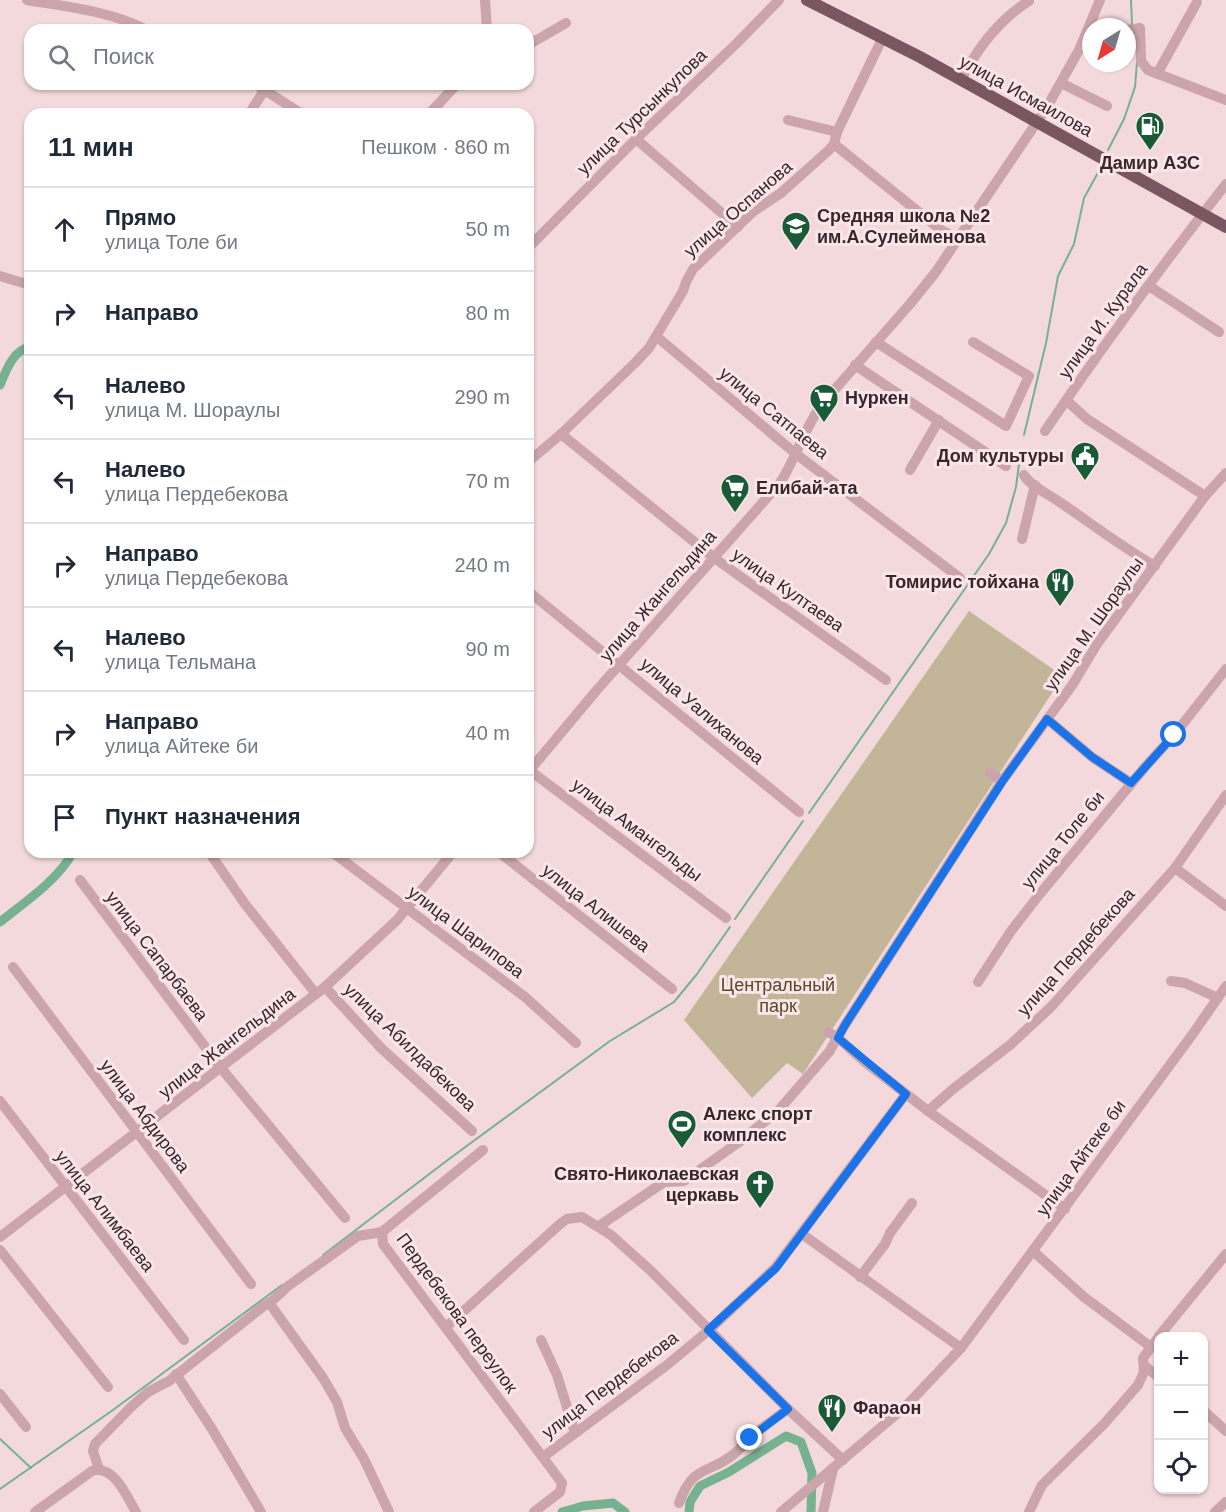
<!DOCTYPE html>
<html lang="ru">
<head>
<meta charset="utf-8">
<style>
	body { margin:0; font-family:Arial,sans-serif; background:#f6f6f7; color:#1f2937 }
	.controls { position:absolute; right:18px; bottom:18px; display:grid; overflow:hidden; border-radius:12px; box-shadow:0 2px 4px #0004 }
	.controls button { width:54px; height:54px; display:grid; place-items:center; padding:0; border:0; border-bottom:2px solid #e0e1e3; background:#fff; color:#1f2937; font:30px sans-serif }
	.compass { position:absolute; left:1082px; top:18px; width:54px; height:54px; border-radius:50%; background:#fff; box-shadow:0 2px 4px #0004; rotate:217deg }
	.stop { position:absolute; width:18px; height:18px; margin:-14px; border:4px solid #1a73e8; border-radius:50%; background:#fff }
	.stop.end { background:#1a73e8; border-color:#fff; box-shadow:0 2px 6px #0008 }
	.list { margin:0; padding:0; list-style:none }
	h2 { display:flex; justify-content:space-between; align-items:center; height:78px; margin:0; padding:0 24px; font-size:26px }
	h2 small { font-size:20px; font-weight:400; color:#747a83 }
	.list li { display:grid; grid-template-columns:39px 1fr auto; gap:18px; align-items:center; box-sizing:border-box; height:84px; padding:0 24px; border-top:2px solid #e0e1e3 }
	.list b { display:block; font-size:22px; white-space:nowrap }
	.list p { margin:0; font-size:20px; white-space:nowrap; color:#747a83 }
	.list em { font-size:20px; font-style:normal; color:#747a83 }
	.icon { flex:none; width:33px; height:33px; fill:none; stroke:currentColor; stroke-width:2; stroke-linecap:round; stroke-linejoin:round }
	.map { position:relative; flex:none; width:1226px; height:1512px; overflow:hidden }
	.search { position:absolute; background:#fff; box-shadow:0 2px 4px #0004; left:24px; top:24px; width:510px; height:66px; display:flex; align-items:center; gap:15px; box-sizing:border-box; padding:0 21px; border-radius:18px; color:#747a83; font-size:22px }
	.panel { position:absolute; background:#fff; box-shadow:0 2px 4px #0004; left:24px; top:108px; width:510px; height:750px; border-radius:18px }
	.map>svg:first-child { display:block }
	.green { fill:#c3b698 }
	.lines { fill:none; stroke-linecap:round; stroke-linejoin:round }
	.stream { stroke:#76b28f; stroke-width:2 }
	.canal { stroke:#76b28f; stroke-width:9 }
	.minor { stroke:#cca4ab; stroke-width:10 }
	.major { stroke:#7a5661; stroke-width:12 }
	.route { stroke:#1a73e8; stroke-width:8 }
	.labels { text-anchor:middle; stroke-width:6; stroke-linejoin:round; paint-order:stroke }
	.street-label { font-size:18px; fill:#37262c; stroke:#fae6e8 }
	.poi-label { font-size:18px; font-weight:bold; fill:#37262c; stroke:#fae6e8; text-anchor:start }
	.park-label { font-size:18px; fill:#564a29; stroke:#fae6e8 }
</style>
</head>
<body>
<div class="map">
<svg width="1226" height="1512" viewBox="0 0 1226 1512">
	<rect width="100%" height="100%" fill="#f3d9dc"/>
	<path class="green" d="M969,611L1063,676L803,1074L787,1063L752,1098L684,1020Z"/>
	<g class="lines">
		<g class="stream">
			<path d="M1131,0L1132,24"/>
			<path d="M1133,33L1135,48"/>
			<path d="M1108,150L1124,119L1135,87L1137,62"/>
			<path d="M1024,435L1046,343L1058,276L1074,244L1084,198L1100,169"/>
			<path d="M809,813L989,554L1006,523L1016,487L1019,464"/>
			<path d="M735,919L803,821"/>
			<path d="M323,1255L449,1159L610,1041L674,1002L697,974L730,927"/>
			<path d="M0,1439L31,1468"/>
			<path d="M0,1489L113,1410L282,1285"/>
		</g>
		<g class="canal">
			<path d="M0,385C6,371 13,350 30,347"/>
			<path d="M0,922C24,903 59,879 73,852"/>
			<path d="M562,1512L583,1506L613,1503L625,1512"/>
			<path d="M689,1512L690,1502L700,1486L729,1472L786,1436L801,1442L812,1473L811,1512"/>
		</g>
		<g class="minor">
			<path d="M27,0C68,7 110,11 147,30"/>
			<path d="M485,0L487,30"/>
			<path d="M1127,30L1140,28L1141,61L1148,70L1226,100"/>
			<path d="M528,45L566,23"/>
			<path d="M1157,74L1197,2"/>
			<path d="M961,80C977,49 1000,19 1029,1"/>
			<path d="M1061,83L1107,106"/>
			<path d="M255,84L302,114"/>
			<path d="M249,114L265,89"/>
			<path d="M429,114L457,84"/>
			<path d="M788,120L837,132"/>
			<path d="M636,139L738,227"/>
			<path d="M834,144L941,230L958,239"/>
			<path d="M528,248L636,139L737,43L779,0"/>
			<path d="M0,276L30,285"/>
			<path d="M1149,286L1219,332"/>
			<path d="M656,336L796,454L960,578"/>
			<path d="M876,342L1006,426L1029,376L973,342"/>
			<path d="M855,365L1006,466"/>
			<path d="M1066,400L1087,419L1205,496"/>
			<path d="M1045,431C1102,347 1163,264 1226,184"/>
			<path d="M561,434L713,557L886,680"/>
			<path d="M528,462L561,434L635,363L649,348L683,291L686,282L693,269L754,211L781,193L829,150L834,144L837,132L883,37"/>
			<path d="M910,470L939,420"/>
			<path d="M1024,475C1030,486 1050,495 1061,503C1092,524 1122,547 1155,566"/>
			<path d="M1022,539L1035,485"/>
			<path d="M528,591L799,812"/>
			<path d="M1047,719L1092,757L1131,783"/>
			<path d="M528,769L726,918"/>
			<path d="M530,770L596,691L780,483C796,458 804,429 822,404L910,304L935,273L1047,107L1079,50L1100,0"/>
			<path d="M990,773L1002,781"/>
			<path d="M209,852L245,904L316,994"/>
			<path d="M332,852L525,997L576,1043"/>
			<path d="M499,852L672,989"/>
			<path d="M1175,868L1226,906"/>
			<path d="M80,880L221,1068L345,1218"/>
			<path d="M13,967L251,1284"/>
			<path d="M1171,981L1185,983L1218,998"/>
			<path d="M978,982L1011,931L1039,895L1145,767L1174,735L1226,669"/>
			<path d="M325,987L381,1048L472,1131"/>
			<path d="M828,1032L838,1038L865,1062L928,1111L1065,1209"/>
			<path d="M0,1101L184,1340"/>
			<path d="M928,1111L953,1089L1010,1045L1051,1007L1175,868L1226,795"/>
			<path d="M599,1226L664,1182L684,1181L739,1142L778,1111L829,1052L845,1025L1002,781L1073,684L1097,644L1205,496L1226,473"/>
			<path d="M382,1232L383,1244L562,1483L560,1492L534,1512"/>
			<path d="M382,1232L483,1150"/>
			<path d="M802,1234L961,1348"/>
			<path d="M0,1237L325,987L397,920L453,852"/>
			<path d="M0,1250L108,1387"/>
			<path d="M1033,1251L1084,1297L1151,1347"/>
			<path d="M860,1277L885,1244L890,1233L912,1203"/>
			<path d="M270,1304L323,1378L337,1402L345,1428L364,1459L389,1512"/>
			<path d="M446,1327L560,1224L567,1219L582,1217L611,1235L651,1271L788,1409L843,1460"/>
			<path d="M1159,1336L1226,1254"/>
			<path d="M541,1340L557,1375L575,1433"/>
			<path d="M1145,1366L1158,1377"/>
			<path d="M176,1374L212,1429L261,1512"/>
			<path d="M0,1394L26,1427"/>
			<path d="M1204,1411L1226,1431"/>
			<path d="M543,1457L667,1365L708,1331L775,1268L906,1094"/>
			<path d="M99,1469L93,1451L95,1444L131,1407L148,1392L169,1381L265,1305C276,1300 281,1291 291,1284L358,1236L382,1232"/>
			<path d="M679,1503C693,1464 708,1475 734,1454C740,1449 745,1443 750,1438C762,1427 776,1418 788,1409"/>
			<path d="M35,1512L92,1471C114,1464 127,1497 136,1512"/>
			<path d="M781,1512L906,1406L961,1348L1192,1035L1226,986"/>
			<path d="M823,1512L833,1469"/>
			<path d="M1029,1512L1042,1485L1104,1424L1138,1385L1144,1372L1143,1358L1158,1338"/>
			<path d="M1215,1512L1226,1502"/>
		</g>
		<path class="major" d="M807,0L920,57L1226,227"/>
	</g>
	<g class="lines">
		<path class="route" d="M750,1438L788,1409L708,1330L776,1268L906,1094L838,1038L845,1025L1002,782L1047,719L1092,757L1131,783L1174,735"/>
	</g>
	<defs>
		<g id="fuel-pin" transform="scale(1.5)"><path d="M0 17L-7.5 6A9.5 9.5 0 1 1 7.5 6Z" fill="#195b36" stroke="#fae6e8"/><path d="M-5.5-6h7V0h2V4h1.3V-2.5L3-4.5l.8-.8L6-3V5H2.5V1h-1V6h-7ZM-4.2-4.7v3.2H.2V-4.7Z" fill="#fff"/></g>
		<g id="school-pin" transform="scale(1.5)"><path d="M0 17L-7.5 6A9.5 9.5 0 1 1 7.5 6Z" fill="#195b36" stroke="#fae6e8"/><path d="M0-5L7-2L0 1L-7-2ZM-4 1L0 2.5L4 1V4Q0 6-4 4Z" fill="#fff"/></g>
		<g id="supermarket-pin" transform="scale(1.5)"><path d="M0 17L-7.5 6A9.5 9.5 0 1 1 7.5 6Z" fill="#195b36" stroke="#fae6e8"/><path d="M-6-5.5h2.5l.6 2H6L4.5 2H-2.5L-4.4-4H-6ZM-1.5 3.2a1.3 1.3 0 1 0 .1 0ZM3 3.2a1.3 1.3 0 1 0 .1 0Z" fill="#fff"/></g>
		<g id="civic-pin" transform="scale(1.5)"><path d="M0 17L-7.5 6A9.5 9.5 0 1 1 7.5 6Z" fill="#195b36" stroke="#fae6e8"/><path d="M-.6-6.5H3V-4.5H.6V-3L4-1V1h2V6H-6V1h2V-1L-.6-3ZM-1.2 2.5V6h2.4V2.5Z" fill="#fff"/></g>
		<g id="restaurant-pin" transform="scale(1.5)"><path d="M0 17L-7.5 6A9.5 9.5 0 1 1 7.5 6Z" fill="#195b36" stroke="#fae6e8"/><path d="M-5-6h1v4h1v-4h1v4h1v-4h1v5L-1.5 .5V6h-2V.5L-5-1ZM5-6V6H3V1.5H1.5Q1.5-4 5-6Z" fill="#fff"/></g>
		<g id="stadium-pin" transform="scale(1.5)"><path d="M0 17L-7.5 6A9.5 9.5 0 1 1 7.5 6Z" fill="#195b36" stroke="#fae6e8"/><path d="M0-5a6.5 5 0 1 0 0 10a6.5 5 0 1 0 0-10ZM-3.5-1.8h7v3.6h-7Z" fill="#fff"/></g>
		<g id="church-pin" transform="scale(1.5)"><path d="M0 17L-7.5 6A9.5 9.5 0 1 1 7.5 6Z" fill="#195b36" stroke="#fae6e8"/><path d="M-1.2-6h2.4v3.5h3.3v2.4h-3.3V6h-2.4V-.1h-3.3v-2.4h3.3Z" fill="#fff"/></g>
	</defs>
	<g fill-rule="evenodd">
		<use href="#fuel-pin" x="1150" y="126"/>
		<use href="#school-pin" x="796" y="226"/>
		<use href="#supermarket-pin" x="824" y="398"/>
		<use href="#civic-pin" x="1085" y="456"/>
		<use href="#supermarket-pin" x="735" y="488"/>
		<use href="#restaurant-pin" x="1060" y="582"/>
		<use href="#stadium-pin" x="682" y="1124"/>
		<use href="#church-pin" x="760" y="1184"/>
		<use href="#restaurant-pin" x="832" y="1408"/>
	</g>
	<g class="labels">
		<g class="street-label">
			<text transform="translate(1026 96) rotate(29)" y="6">улица Исмаилова</text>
			<text transform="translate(642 112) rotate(-44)" y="6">улица Турсынкулова</text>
			<text transform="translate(738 209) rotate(-41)" y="6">улица Оспанова</text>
			<text transform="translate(1103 321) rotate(-54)" y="6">улица И. Курала</text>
			<text transform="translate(774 413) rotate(39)" y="6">улица Сатпаева</text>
			<text transform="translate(788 590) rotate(35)" y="6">улица Култаева</text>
			<text transform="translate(658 596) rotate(-49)" y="6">улица Жангельдина</text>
			<text transform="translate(1094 624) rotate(-55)" y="6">улица М. Шораулы</text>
			<text transform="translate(702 711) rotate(40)" y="6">улица Уалиханова</text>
			<text transform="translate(637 830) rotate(37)" y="6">улица Амангельды</text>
			<text transform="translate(1063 840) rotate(-51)" y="6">улица Толе би</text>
			<text transform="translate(596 908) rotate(38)" y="6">улица Алишева</text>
			<text transform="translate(466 932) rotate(37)" y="6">улица Шарипова</text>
			<text transform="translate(1076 952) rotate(-48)" y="6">улица Пердебекова</text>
			<text transform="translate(157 956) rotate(53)" y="6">улица Сапарбаева</text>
			<text transform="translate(227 1043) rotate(-38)" y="6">улица Жангельдина</text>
			<text transform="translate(410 1047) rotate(44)" y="6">улица Абилдабекова</text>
			<text transform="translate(145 1116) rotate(53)" y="6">улица Абдирова</text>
			<text transform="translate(1081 1158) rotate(-54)" y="6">улица Айтеке би</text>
			<text transform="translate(105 1211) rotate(52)" y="6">улица Алимбаева</text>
			<text transform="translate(457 1313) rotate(54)" y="6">Пердебекова переулок</text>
			<text transform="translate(610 1385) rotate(-37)" y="6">улица Пердебекова</text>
		</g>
		<g class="poi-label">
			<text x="1150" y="169" text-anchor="middle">Дамир АЗС</text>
			<text x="817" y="222">Средняя школа №2<tspan x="817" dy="21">им.А.Сулейменова</tspan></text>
			<text x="845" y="404">Нуркен</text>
			<text x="1064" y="462" text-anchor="end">Дом культуры</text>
			<text x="756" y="494">Елибай-ата</text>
			<text x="1039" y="588" text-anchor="end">Томирис тойхана</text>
			<text x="703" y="1120">Алекс спорт<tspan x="703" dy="21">комплекс</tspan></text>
			<text x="739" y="1180" text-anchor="end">Свято-Николаевская<tspan x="739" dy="21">церкавь</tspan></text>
			<text x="853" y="1414">Фараон</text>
		</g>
		<g class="park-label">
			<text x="778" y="991">Центральный<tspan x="778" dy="21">парк</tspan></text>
		</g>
	</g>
</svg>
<div class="controls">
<button>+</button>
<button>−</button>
<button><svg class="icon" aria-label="locate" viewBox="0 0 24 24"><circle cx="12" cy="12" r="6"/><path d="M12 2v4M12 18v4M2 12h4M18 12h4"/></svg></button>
</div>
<svg class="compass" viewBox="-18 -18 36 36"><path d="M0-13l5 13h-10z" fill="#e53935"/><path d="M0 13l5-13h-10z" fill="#747a83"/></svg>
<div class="stop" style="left:1174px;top:735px"></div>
<div class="stop end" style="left:750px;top:1438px"></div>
<div class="search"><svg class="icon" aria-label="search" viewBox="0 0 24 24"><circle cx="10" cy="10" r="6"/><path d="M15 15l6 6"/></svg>Поиск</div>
<section class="panel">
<h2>11 мин<small>Пешком · 860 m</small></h2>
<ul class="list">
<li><svg class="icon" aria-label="ahead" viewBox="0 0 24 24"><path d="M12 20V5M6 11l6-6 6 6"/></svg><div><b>Прямо</b><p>улица Толе би</p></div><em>50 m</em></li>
<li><svg class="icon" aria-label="right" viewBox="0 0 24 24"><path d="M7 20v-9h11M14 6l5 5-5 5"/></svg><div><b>Направо</b></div><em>80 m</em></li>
<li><svg class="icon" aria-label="left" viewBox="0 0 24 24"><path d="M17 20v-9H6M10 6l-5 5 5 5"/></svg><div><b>Налево</b><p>улица М. Шораулы</p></div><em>290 m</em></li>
<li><svg class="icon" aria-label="left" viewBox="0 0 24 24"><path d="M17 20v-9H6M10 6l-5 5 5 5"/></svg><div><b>Налево</b><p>улица Пердебекова</p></div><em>70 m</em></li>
<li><svg class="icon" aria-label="right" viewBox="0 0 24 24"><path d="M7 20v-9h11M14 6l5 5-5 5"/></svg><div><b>Направо</b><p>улица Пердебекова</p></div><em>240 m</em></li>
<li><svg class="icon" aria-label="left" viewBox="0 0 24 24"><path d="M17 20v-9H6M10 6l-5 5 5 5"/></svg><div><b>Налево</b><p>улица Тельмана</p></div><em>90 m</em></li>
<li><svg class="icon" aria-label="right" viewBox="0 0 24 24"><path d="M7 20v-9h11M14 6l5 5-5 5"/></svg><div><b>Направо</b><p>улица Айтеке би</p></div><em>40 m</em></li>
<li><svg class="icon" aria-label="arrive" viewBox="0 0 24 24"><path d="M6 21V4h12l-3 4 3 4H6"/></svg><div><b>Пункт назначения</b></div></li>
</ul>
</section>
</div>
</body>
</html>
